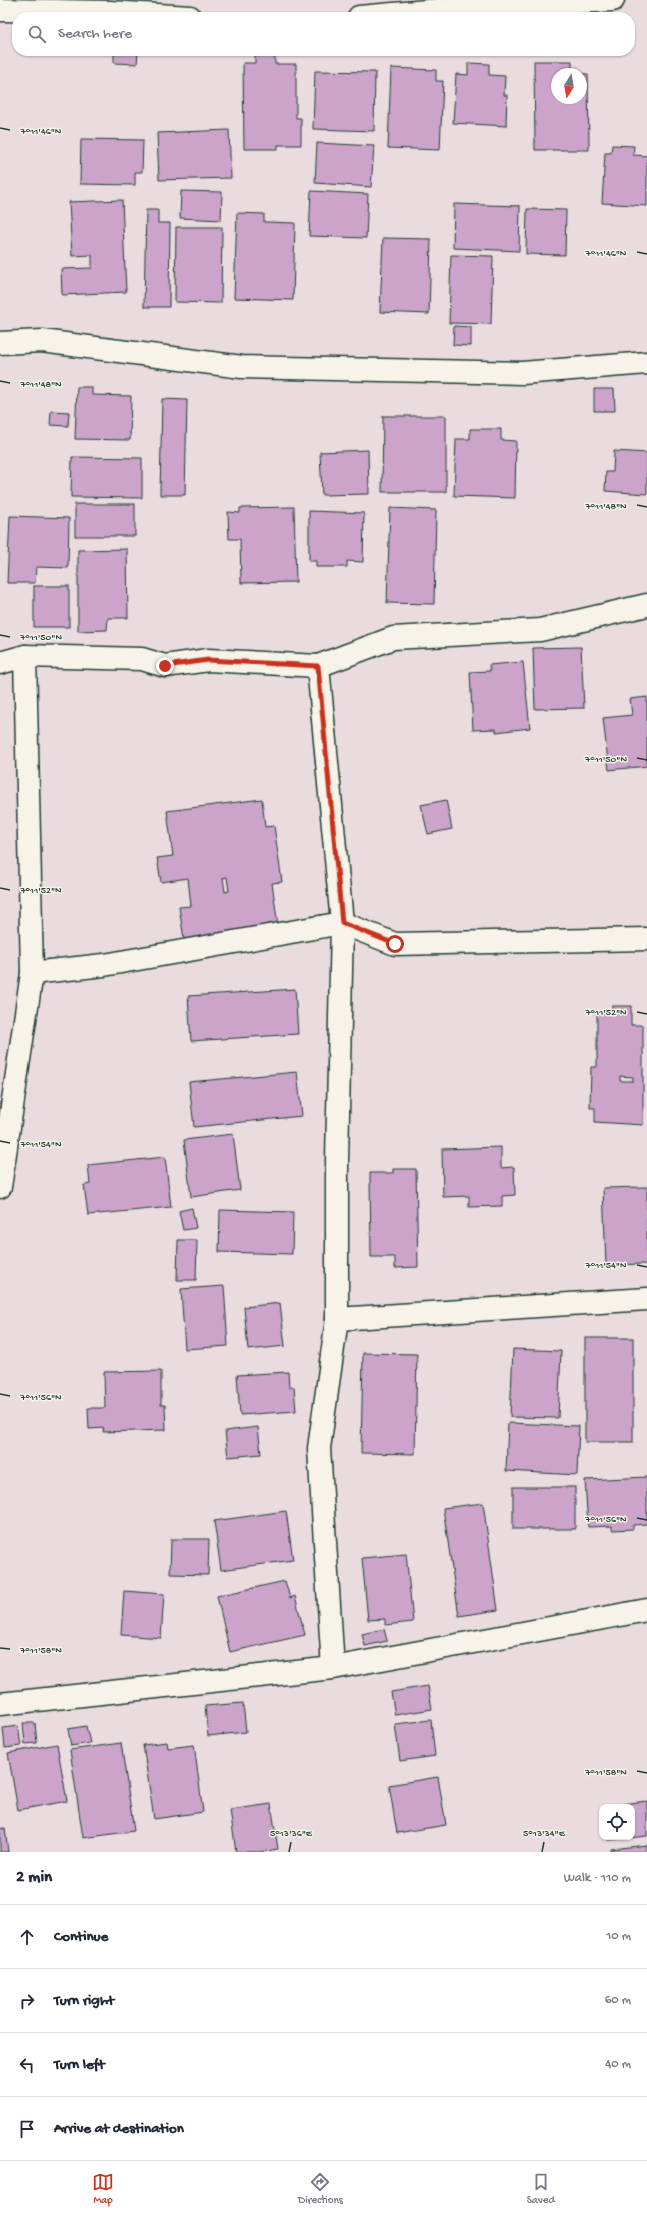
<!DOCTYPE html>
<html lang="en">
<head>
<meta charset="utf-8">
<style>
	body { margin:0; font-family:"Gochi Hand",sans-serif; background:#f2f2f3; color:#1f2937 }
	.controls { position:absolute; right:12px; bottom:12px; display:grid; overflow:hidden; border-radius:8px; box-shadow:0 1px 3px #0004 }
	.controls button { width:36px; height:36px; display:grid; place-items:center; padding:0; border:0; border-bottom:1px solid #e0e1e3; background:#fff; color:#1f2937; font:20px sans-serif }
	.compass { position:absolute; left:551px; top:68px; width:36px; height:36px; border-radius:50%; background:#fff; box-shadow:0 1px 3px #0004; rotate:191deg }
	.stop { position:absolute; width:12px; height:12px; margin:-9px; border:3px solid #c8321e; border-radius:50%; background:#fff }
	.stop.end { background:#c8321e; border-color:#fff; box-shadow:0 1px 4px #0008 }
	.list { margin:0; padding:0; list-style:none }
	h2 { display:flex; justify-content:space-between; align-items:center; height:52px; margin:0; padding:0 16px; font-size:17px }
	h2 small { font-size:13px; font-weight:400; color:#747a83 }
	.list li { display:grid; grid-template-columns:26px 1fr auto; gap:12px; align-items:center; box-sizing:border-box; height:64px; padding:0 16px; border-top:1px solid #e0e1e3 }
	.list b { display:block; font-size:15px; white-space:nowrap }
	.list em { font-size:13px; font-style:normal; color:#747a83 }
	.icon { flex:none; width:22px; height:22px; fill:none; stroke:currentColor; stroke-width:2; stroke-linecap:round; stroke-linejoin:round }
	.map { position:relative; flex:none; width:647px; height:1852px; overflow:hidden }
	.search { position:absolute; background:#fff; box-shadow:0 1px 3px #0004; left:12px; right:12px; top:12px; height:44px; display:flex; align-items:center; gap:10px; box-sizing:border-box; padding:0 14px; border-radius:16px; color:#747a83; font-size:15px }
	.sheet { height:308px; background:#fff }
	nav { display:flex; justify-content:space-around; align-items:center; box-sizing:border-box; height:56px; border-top:1px solid #e0e1e3; background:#fff; font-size:11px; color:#747a83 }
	nav a { display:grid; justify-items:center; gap:2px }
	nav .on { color:#c8321e }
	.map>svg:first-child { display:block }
	.building { fill:#cca4cb; stroke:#1f3d34; fill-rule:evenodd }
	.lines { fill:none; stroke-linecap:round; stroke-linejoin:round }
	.street-casing { stroke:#1f3d34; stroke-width:25 }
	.street { stroke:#f7f3e8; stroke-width:22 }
	.route { stroke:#c8321e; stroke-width:5 }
	.ticks { fill:none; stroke:#1f3d34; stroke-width:1.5 }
	.ticks-label { font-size:10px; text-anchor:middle; fill:#1f3d34; stroke:#f7f3e8; stroke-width:3; stroke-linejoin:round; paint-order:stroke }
</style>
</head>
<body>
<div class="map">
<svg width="647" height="1852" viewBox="0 0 647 1852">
	<rect width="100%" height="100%" fill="#eadbdf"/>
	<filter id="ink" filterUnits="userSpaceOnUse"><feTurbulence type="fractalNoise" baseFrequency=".025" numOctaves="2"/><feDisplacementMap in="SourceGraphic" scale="8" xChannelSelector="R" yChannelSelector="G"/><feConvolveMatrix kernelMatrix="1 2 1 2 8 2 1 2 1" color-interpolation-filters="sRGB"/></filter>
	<g filter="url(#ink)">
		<g class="building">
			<path d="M114,51H138L137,64L114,63Z"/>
			<path d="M275,55V64H296V118H301V145H278V149H244L243,63H255V56Z"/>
			<path d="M534,61H572V74H588L589,150H535ZM557,74H581V98H557Z"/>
			<path d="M468,63L489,64V75L505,76L504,95H507L506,126L453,123L456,74L468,75Z"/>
			<path d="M391,68L436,70V81H443L440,150L388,148Z"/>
			<path d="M315,71L375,72L374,131L313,129Z"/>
			<path d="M229,130L231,178L159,180L157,133Z"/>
			<path d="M81,139L143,140L142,172H135V185L80,184Z"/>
			<path d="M317,143L374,146L371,187L315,183Z"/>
			<path d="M612,145L634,146L633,155L647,156V206L602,203L605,153H611Z"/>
			<path d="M181,191L222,192L221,220L180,218Z"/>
			<path d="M311,191L368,194L366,238L309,236Z"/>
			<path d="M122,200L126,292L62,295L61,269L92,268V255L72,256L69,202Z"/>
			<path d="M454,204L520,206L519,251L453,248Z"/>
			<path d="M527,209L566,210L565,255L526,254Z"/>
			<path d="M146,210H158V223H170L169,307H144Z"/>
			<path d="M237,213L264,214V222L295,223L293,300L234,298Z"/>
			<path d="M176,227H222L221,303L175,302Z"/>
			<path d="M383,238L431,239L429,314L380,312Z"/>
			<path d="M451,255L493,256L491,324L449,323Z"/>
			<path d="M454,326L471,327V346L453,345Z"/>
			<path d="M77,387H92V395L131,396L130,440L75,439Z"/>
			<path d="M594,389H614L615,411H594Z"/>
			<path d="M162,399L187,400L185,495H160Z"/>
			<path d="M51,411L69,412L68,426L50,425Z"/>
			<path d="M383,416H446V492H382Z"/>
			<path d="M470,429H501V440L516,441L515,498L454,496L456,439H470Z"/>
			<path d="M368,450L369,494L322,495L320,452Z"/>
			<path d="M614,451L647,453V494L605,491L606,472H613Z"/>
			<path d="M72,457L142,458V498L71,497Z"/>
			<rect x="75" y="504" width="60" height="32"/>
			<path d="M294,507L296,582L241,583L240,539H229L228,512L240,513V508Z"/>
			<path d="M390,508L436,510L434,604L387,603Z"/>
			<path d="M309,511L364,513L363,562L347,561V567H316V561H309Z"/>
			<path d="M10,516L69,518L68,568L36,567L35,583H7Z"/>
			<path d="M127,549L128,618H108L107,630L78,631V550Z"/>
			<rect x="34" y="586" width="35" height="41"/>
			<path d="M581,647L584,708L535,709L533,648Z"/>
			<path d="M523,662L530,728L496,732V729L473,730L470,672L490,671L489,665Z"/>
			<path d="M647,697V766L609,770L603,718L632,715L630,699Z"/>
			<path d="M262,799L265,827L274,826L282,882L272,883L278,926L184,939L179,907L191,906L188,878L161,882L157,858L173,856L167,811ZM227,877L229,891L225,892L223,878Z"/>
			<path d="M446,800L452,829L428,834L421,805Z"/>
			<path d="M295,989L298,1034L191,1041L188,996Z"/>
			<path d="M612,1006H631V1025H643V1125L595,1122V1108H590L591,1067H597V1012H612ZM620,1076L633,1077V1081H620Z"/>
			<path d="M297,1072L302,1116L194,1127L189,1082Z"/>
			<path d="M233,1134L240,1190L191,1197L184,1140Z"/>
			<path d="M501,1147V1168L514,1167L515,1195L502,1196V1206L469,1207V1196L443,1197L442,1149Z"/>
			<path d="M165,1157L171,1207L88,1215L84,1185L90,1184L88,1165Z"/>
			<path d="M393,1169H416L418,1267L395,1268V1257H371L370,1173H393Z"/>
			<path d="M647,1187V1264L606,1265L603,1188Z"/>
			<path d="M192,1208L196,1228L183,1230L179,1211Z"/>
			<path d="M220,1210L293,1212L292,1254L219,1252Z"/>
			<path d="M178,1240H197L196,1280H177Z"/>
			<path d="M224,1286L228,1346L185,1349L181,1289Z"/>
			<path d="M280,1303L285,1346L248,1350L244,1307Z"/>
			<rect x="585" y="1338" width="48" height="104"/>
			<path d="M513,1349L561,1351L558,1418L510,1417Z"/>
			<path d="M363,1353L417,1354L415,1454L361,1453Z"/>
			<path d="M161,1371V1405H165L166,1430L103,1432L104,1428L89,1429L88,1408H105L104,1372Z"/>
			<path d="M288,1372L289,1387H294L296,1411L240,1415L237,1375Z"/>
			<path d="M508,1423L579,1426L577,1475L506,1471Z"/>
			<path d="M258,1427L261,1454L228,1457L225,1431Z"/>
			<path d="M647,1477V1524L633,1525V1529L612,1530V1526L588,1527L585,1480Z"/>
			<rect x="513" y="1487" width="62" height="42"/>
			<path d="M483,1503L498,1610L459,1616L443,1508Z"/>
			<path d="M286,1511L293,1560L221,1570L214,1521Z"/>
			<path d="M171,1539H209L208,1575L170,1574Z"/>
			<path d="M406,1554L413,1622L385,1625V1619L368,1620L362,1558Z"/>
			<path d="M285,1581L290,1598L295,1596L305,1635L230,1652L217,1596Z"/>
			<path d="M124,1591L164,1594L161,1638L121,1635Z"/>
			<path d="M384,1629L387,1641L365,1646L362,1634Z"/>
			<path d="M428,1686L432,1709L395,1715L391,1692Z"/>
			<path d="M243,1703L246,1732L208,1736L205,1706Z"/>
			<path d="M431,1720L435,1756L400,1761L395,1724Z"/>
			<path d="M23,1723H35L37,1743L25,1744Z"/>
			<path d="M18,1726L21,1746L5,1748L3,1728Z"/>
			<path d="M86,1726L90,1743L71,1746L68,1729Z"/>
			<path d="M167,1742L168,1748L194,1745L203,1812L154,1819L143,1745Z"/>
			<path d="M121,1743L134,1831L83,1838L70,1750Z"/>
			<path d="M57,1744L67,1801L18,1810L8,1753Z"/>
			<path d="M438,1777L446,1825L397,1833L389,1785Z"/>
			<path d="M647,1801V1836L609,1840V1837H632V1807L605,1806Z"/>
			<path d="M271,1804L278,1849L260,1852H236L230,1810Z"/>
			<path d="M5,1828L8,1852H0V1829Z"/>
			<path d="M647,1845V1852H611V1849Z"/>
		</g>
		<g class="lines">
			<g class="street-casing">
				<g id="street">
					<path d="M0,10L110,12L190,17"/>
					<path d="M359,17L461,8L613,0"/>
					<path d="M0,343L42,341L242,367L522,373L647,363"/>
					<path d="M0,663L25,656L142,659L165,666L208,660L318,666L393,638L540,630L647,605"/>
					<path d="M318,666L342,923L337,1161V1319L319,1448L333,1668"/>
					<path d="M32,973L104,965L342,923L395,944L647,939"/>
					<path d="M0,1187L32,973L25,656"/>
					<path d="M337,1319L647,1299"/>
					<path d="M0,1704L333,1668L647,1610"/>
				</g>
			</g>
			<use href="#street" class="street"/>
		</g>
	</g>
	<g class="lines" filter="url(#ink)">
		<path class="route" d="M165,666L208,660L318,666L342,923L395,944"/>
	</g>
	<path class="ticks" d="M0,128L10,130M637,252L647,254M0,381L10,383M637,505L647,507M0,635L10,637M637,758L647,760M0,888L10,890M637,1012L647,1014M0,1141L10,1143M637,1265L647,1267M0,1394L10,1396M637,1518L647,1520M0,1648L10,1649M637,1771L647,1773M289,1852L291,1842M542,1852L544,1842"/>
	<g class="ticks-label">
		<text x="41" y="134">7°11'46"N</text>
		<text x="606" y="256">7°11'46"N</text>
		<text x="41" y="387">7°11'48"N</text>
		<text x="606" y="509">7°11'48"N</text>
		<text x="41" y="640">7°11'50"N</text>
		<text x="606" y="762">7°11'50"N</text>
		<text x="41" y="893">7°11'52"N</text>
		<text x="606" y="1015">7°11'52"N</text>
		<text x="41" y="1147">7°11'54"N</text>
		<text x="606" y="1268">7°11'54"N</text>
		<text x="41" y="1400">7°11'56"N</text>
		<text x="606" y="1522">7°11'56"N</text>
		<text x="41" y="1653">7°11'58"N</text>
		<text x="606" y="1775">7°11'58"N</text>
		<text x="291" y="1836">5°13'36"E</text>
		<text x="544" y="1836">5°13'34"E</text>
	</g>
</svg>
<div class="controls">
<button><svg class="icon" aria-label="locate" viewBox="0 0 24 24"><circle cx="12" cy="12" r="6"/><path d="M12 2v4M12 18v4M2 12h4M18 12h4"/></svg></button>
</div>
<svg class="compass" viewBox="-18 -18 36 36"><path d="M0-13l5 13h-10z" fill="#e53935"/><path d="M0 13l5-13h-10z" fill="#747a83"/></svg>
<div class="stop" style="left:395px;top:944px"></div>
<div class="stop end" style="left:165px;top:666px"></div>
<div class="search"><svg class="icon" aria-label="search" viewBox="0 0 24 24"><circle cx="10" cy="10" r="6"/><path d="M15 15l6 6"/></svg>Search here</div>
</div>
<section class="sheet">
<h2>2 min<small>Walk · 110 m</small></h2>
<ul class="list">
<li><svg class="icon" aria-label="ahead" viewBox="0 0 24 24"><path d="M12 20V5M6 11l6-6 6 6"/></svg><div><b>Continue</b></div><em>10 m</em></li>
<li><svg class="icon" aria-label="right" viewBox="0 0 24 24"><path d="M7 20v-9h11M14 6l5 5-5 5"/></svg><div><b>Turn right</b></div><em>60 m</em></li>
<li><svg class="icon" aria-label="left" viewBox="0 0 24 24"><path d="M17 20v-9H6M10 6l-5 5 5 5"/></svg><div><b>Turn left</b></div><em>40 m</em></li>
<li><svg class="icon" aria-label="arrive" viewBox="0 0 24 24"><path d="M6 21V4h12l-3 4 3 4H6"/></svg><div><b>Arrive at destination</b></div></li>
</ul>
</section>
<nav>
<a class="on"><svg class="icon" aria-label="map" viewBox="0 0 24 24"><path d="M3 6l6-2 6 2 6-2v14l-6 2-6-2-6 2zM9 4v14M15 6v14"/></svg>Map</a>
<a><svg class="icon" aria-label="directions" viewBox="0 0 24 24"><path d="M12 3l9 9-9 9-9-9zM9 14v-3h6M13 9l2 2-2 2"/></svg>Directions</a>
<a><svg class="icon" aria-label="saved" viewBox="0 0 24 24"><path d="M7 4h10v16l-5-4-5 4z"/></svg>Saved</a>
</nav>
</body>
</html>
